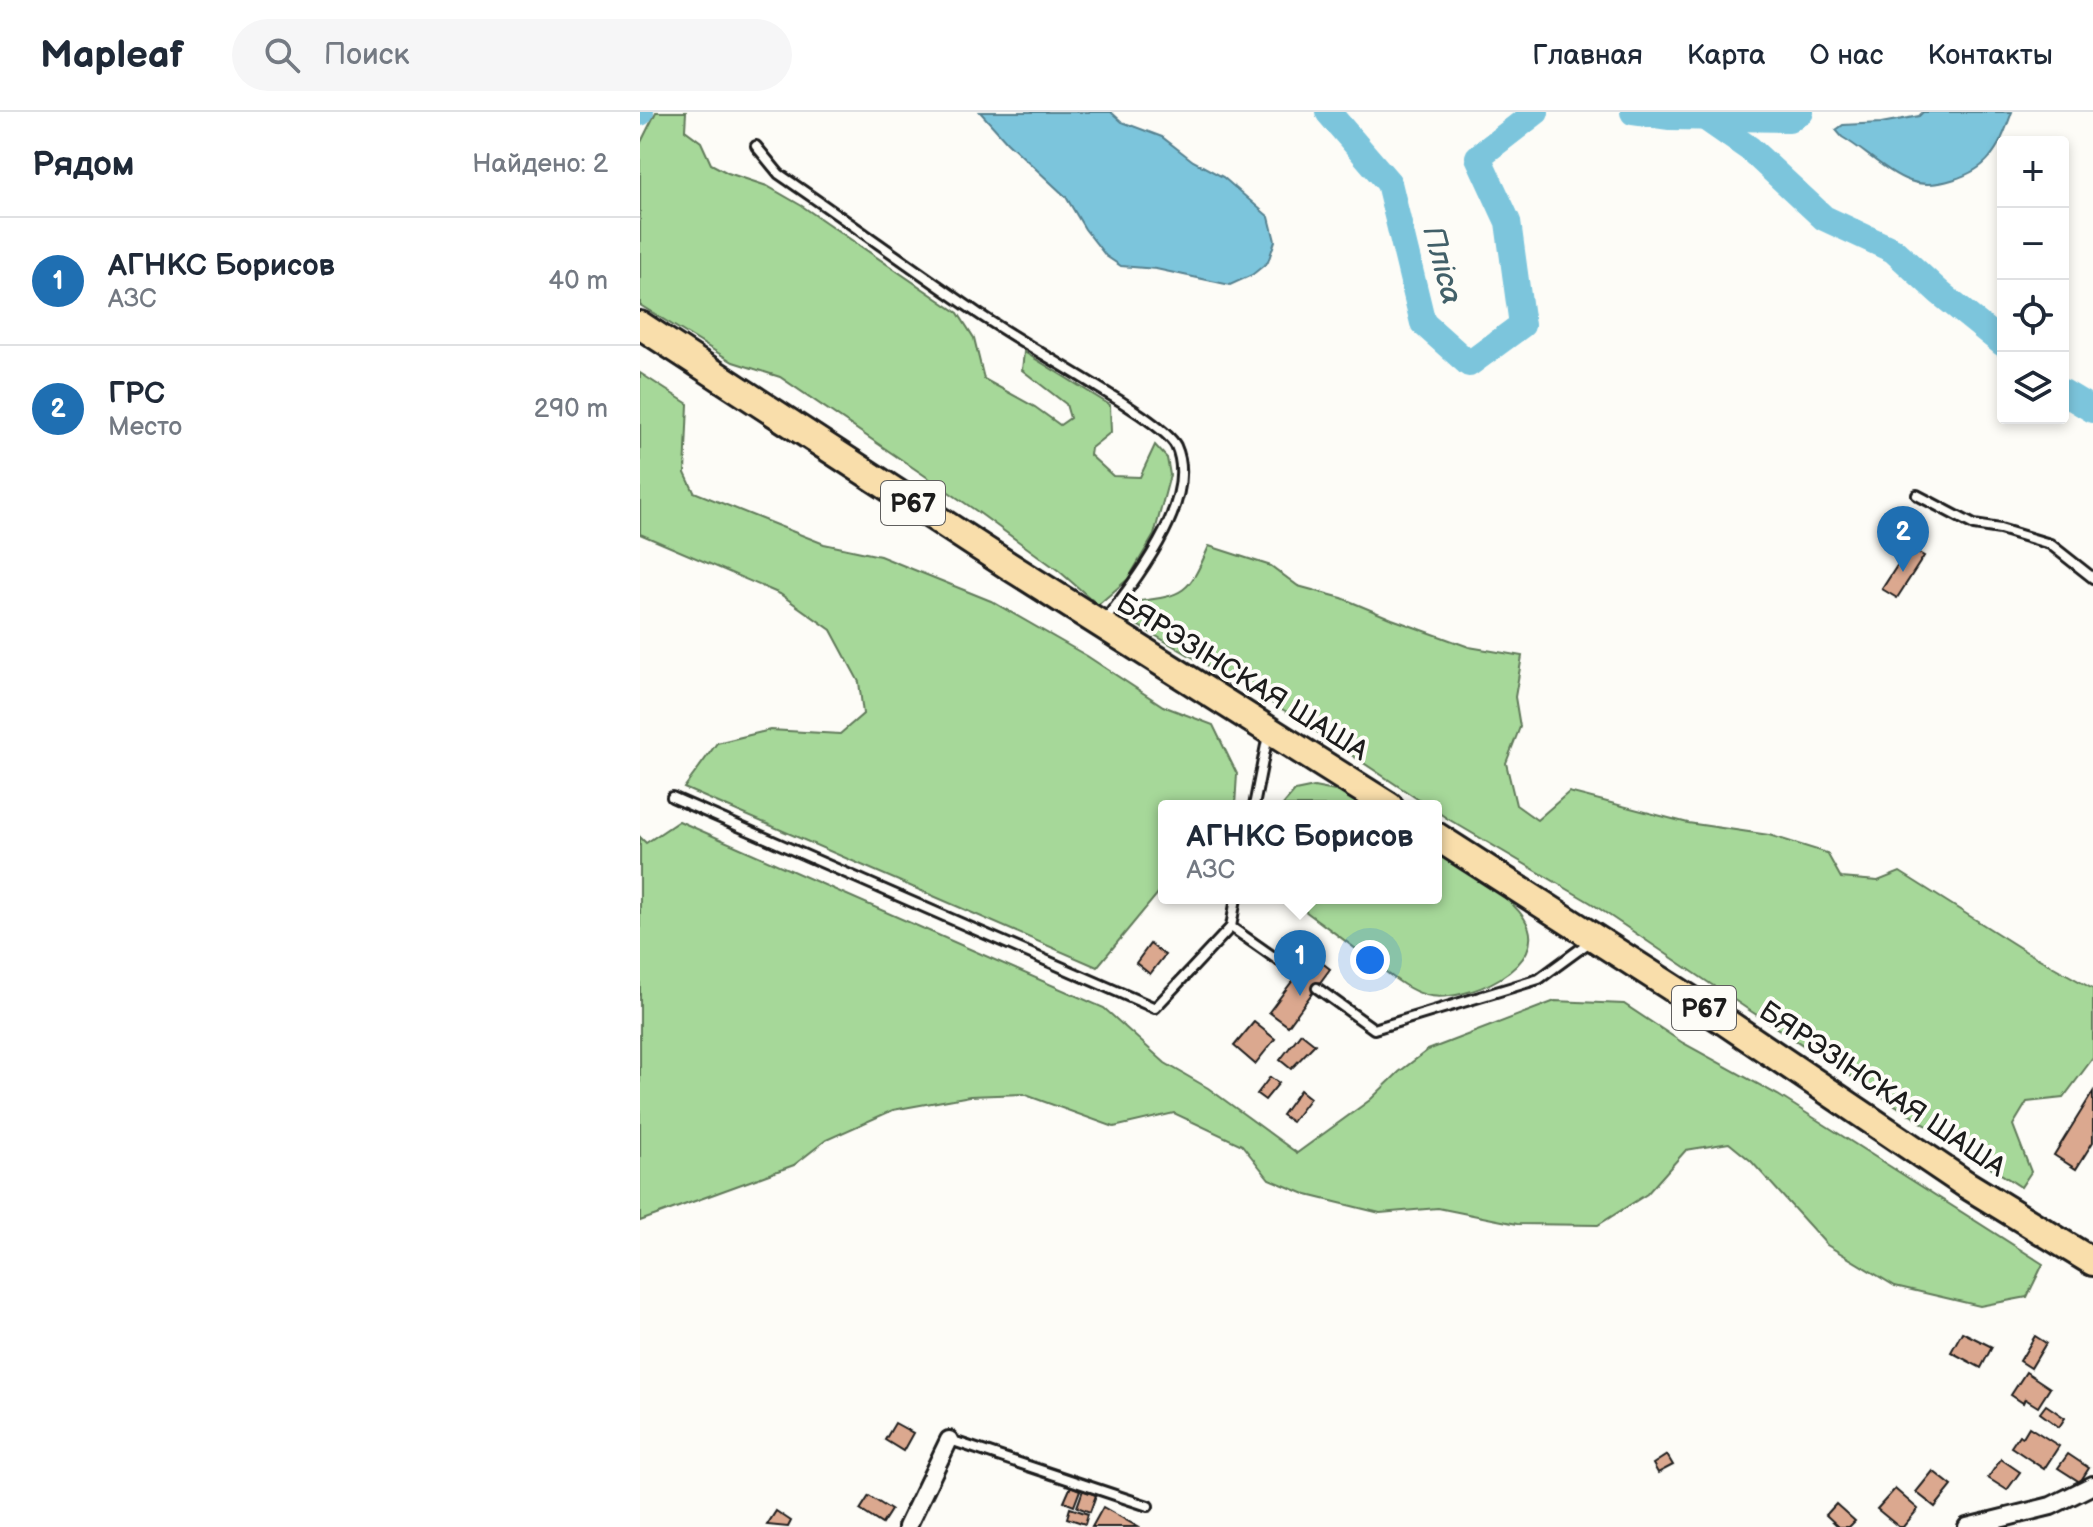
<!DOCTYPE html>
<html lang="ru">
<head>
<meta charset="utf-8">
<style>
	body { margin:0; font-family:"Balsamiq Sans",sans-serif; background:#f6f6f7; color:#1f2937 }
	.controls { position:absolute; right:24px; top:24px; display:grid; overflow:hidden; border-radius:8px; box-shadow:0 4px 12px #0003 }
	.controls button { width:72px; height:72px; display:grid; place-items:center; padding:0; border:0; border-bottom:2px solid #e0e1e3; background:#fff; color:#1f2937; font:40px sans-serif }
	.you { position:absolute; left:730px; top:848px; width:28px; height:28px; margin:-20px; border:6px solid #fff; border-radius:50%; background:#1a73e8; box-shadow:0 0 0 12px #1a73e833 }
	.badge { display:grid; place-items:center; width:52px; height:52px; border-radius:50%; background:#1f6fb2; color:#fff; font-size:26px; font-weight:700 }
	.pin { position:absolute; translate:-50% -66px; filter:drop-shadow(0 2px 4px #0008) }
	.pin::after { content:''; position:absolute; top:42px; width:28px; height:24px; background:inherit; clip-path:polygon(0 0,100% 0,50% 100%) }
	.popup { position:absolute; left:518px; top:688px; width:284px; height:104px; box-sizing:border-box; display:grid; place-content:center; border-radius:8px; background:#fff; filter:drop-shadow(0 2px 6px #0005); font-size:26px; white-space:nowrap; color:#747a83 }
	.popup b { font-size:30px; color:#1f2937 }
	.popup::after { content:''; position:absolute; left:50%; top:100%; margin-left:-16px; border:16px solid transparent; border-top-color:#fff }
	.list { margin:0; padding:0; list-style:none }
	h2 { display:flex; justify-content:space-between; align-items:center; height:104px; margin:0; padding:0 32px; font-size:34px }
	h2 small { font-size:26px; font-weight:400; color:#747a83 }
	.list li { display:grid; grid-template-columns:52px 1fr auto; gap:24px; align-items:center; box-sizing:border-box; height:128px; padding:0 32px; border-top:2px solid #e0e1e3 }
	.list b { display:block; font-size:30px; white-space:nowrap }
	.list p { margin:0; font-size:26px; white-space:nowrap; color:#747a83 }
	.list em { font-size:26px; font-style:normal; color:#747a83 }
	.icon { flex:none; width:44px; height:44px; fill:none; stroke:currentColor; stroke-width:2; stroke-linecap:round; stroke-linejoin:round }
	.map { position:relative; flex:none; width:1453px; height:1415px; overflow:hidden }
	header { display:flex; align-items:center; gap:48px; box-sizing:border-box; height:112px; padding:0 40px; background:#fff; border-bottom:2px solid #e0e1e3 }
	header strong { font-size:38px }
	nav { display:flex; gap:44px; margin-inline-start:auto; font-size:28px }
	.search { width:560px; height:72px; background:#f6f6f7; display:flex; align-items:center; gap:20px; box-sizing:border-box; padding:0 28px; border-radius:44px; color:#747a83; font-size:30px }
	main { display:flex }
	aside { flex:1; background:#fff }
	.map>svg:first-child { display:block }
	.green { fill:#a6d899; stroke:#617a5a; stroke-width:2 }
	.water { fill:#7cc5dc; stroke:#56818f; stroke-width:2 }
	.lines { fill:none; stroke-linecap:round; stroke-linejoin:round }
	.river { stroke:#7cc5dc; stroke-width:26 }
	.building { fill:#dba88f; stroke:#1c1c1c; stroke-width:2 }
	.service-casing { stroke:#1c1c1c; stroke-width:14 }
	.minor-casing { stroke:#1c1c1c; stroke-width:22 }
	.primary-casing { stroke:#1c1c1c; stroke-width:32 }
	.service { stroke:#fdfcf7; stroke-width:8 }
	.minor { stroke:#fdfcf7; stroke-width:16 }
	.primary { stroke:#f9deab; stroke-width:26 }
	.labels { text-anchor:middle; stroke-width:8; stroke-linejoin:round; paint-order:stroke }
	.shield { fill:#fdfcf7; stroke:#605f5e; stroke-width:2 }
	.shield-label { font-size:26px; font-weight:bold; fill:#1c1c1c }
	.street-label { font-size:28px; fill:#1c1c1c; stroke:#fdfcf7 }
	.water-label { font-size:30px; font-style:italic; fill:#426069; stroke:#fdfcf7 }
</style>
</head>
<body>
<header>
<strong>Mapleaf</strong>
<div class="search"><svg class="icon" aria-label="search" viewBox="0 0 24 24"><circle cx="10" cy="10" r="6"/><path d="M15 15l6 6"/></svg>Поиск</div>
<nav><a>Главная</a><a>Карта</a><a>О нас</a><a>Контакты</a></nav>
</header>
<main>
<aside>
<h2>Рядом<small>Найдено: 2</small></h2>
<ul class="list">
<li><span class="badge">1</span><div><b>АГНКС Борисов</b><p>АЗС</p></div><em>40 m</em></li>
<li><span class="badge">2</span><div><b>ГРС</b><p>Место</p></div><em>290 m</em></li>
</ul>
</aside>
<div class="map">
<svg width="1453" height="1415" viewBox="0 0 1453 1415">
	<rect width="100%" height="100%" fill="#fdfcf7"/>
	<filter id="ink" filterUnits="userSpaceOnUse"><feTurbulence type="fractalNoise" baseFrequency=".0125" numOctaves="2"/><feDisplacementMap in="SourceGraphic" scale="16" xChannelSelector="R" yChannelSelector="G"/><feConvolveMatrix kernelMatrix="1 2 1 2 8 2 1 2 1" color-interpolation-filters="sRGB"/></filter>
	<g filter="url(#ink)">
		<g class="green">
			<path d="M16,0H46L45,18L61,30L71,52L88,61L127,74L162,94L318,201L334,226L344,267L395,295L420,313L430,306L426,292L382,258L384,240L470,293L471,320L451,336L450,343L473,364L500,365L515,333L527,346L530,363L514,423L488,467L458,493L419,459L338,400L140,265L93,250L0,193V32Z"/>
			<path d="M0,261L48,292L45,361L54,380L184,432L240,444L351,489L447,544L523,594L573,613L597,662L595,694H524V774L457,855L44,676L77,631L130,618L200,622L223,602L219,570L191,518L140,482L0,422Z"/>
			<path d="M569,434L631,454L658,474L702,486L752,507L829,535L882,544L875,585L880,615L866,651L876,693L897,708L929,680L1048,711L1129,723L1187,741L1201,766L1238,769L1260,760L1385,839L1453,877V946L1423,986L1387,990L1373,1013L1391,1060L1381,1075L1109,898L951,791L808,707L796,699V694H788L647,600L485,506L494,490C545,483 548,483 569,434Z"/>
			<path d="M674,675L700,680L725,694H642L655,679Z"/>
			<path d="M39,709L464,896L525,951L568,976L657,1041L730,988L759,960L788,938L915,889L984,892L1043,931L1138,983L1403,1152L1387,1185L1340,1194L1255,1174L1187,1133L1111,1049L1089,1031L1046,1038L1007,1082L958,1113L877,1112L798,1096L740,1101L667,1083L629,1067L602,1033L534,1001L474,1015L383,982L330,984L253,998L186,1028L154,1053L0,1109V725L6,731Z"/>
			<path d="M796,741C822,758 867,780 884,806C915,854 822,893 786,883C767,878 749,862 734,851C710,832 685,814 661,796L653,786H796Z"/>
		</g>
		<g class="water">
			<path d="M340,0H471L482,10L522,25L553,49L583,65L629,105L635,129L628,150L612,163L590,173L516,157L481,154L466,144L445,117L426,85L367,30Z"/>
			<path d="M1283,0H1372C1366,16 1361,32 1350,45C1335,64 1294,78 1270,69C1249,62 1223,37 1202,25L1196,18L1203,13L1241,11L1279,4Z"/>
		</g>
		<g class="lines">
			<g class="river">
				<path d="M688,0L749,71L783,211L829,252L882,213L868,110L838,45L896,0"/>
				<path d="M993,0L1030,5L1149,7L1161,0"/>
				<path d="M0,1L1,0"/>
				<path d="M1064,5L1110,37L1184,106L1253,138L1300,181L1363,232"/>
				<path d="M1423,280L1453,298"/>
			</g>
		</g>
		<g class="building">
			<path d="M1269,435L1284,444L1257,486L1242,477Z"/>
			<path d="M510,832L525,843L510,862L496,851Z"/>
			<path d="M672,843L690,857L648,914L629,900Z"/>
			<path d="M614,910L635,927L615,952L594,934Z"/>
			<path d="M661,921L675,932L651,957L640,948Z"/>
			<path d="M630,965L639,971L625,988L617,982Z"/>
			<path d="M660,978L670,986L652,1010L642,1003Z"/>
			<path d="M1453,980V1030L1436,1057L1414,1043Z"/>
			<path d="M1322,1220L1352,1235L1341,1256L1311,1240Z"/>
			<path d="M1395,1224L1406,1231L1391,1256L1380,1249Z"/>
			<path d="M1386,1260L1410,1276L1398,1295L1385,1287L1383,1291L1371,1283Z"/>
			<path d="M1406,1293L1425,1306L1419,1315L1400,1301Z"/>
			<path d="M255,1311L273,1321L263,1339L245,1328Z"/>
			<path d="M1389,1315L1419,1334L1404,1357L1371,1335L1379,1323L1383,1325Z"/>
			<path d="M1428,1342L1449,1356L1440,1370L1418,1356Z"/>
			<path d="M1027,1343L1033,1353L1018,1361L1013,1352Z"/>
			<path d="M1361,1347L1380,1360L1367,1378L1348,1366Z"/>
			<path d="M1293,1359L1312,1374L1295,1395L1276,1380Z"/>
			<path d="M431,1374L440,1378L434,1394L424,1390Z"/>
			<path d="M1255,1377L1278,1397L1263,1415H1259L1237,1397Z"/>
			<path d="M443,1378L456,1383L450,1400L437,1395Z"/>
			<path d="M229,1384L251,1398L242,1412L220,1398Z"/>
			<path d="M1196,1392L1215,1409L1209,1415H1199L1186,1403Z"/>
			<path d="M463,1395L498,1415H452Z"/>
			<path d="M430,1396L448,1402L445,1412L427,1406Z"/>
			<path d="M136,1399L151,1409L148,1415L127,1413Z"/>
		</g>
		<g class="lines">
			<g class="service-casing">
				<g id="service">
					<path d="M116,34L139,62C206,108 272,156 339,202C378,228 419,251 459,276C476,286 528,318 536,334C560,388 495,468 465,508"/>
					<path d="M1277,383L1334,413L1360,417L1410,432L1453,466"/>
					<path d="M32,685L515,896L591,815"/>
					<path d="M614,694L628,623"/>
					<path d="M596,786L591,815L658,862"/>
					<path d="M677,876L734,917L899,867L951,829"/>
					<path d="M310,1328L508,1394"/>
				</g>
			</g>
			<g class="minor-casing">
				<g id="minor">
					<path d="M267,1415L309,1328"/>
					<path d="M1327,1415L1411,1394L1453,1373"/>
				</g>
			</g>
			<g class="primary-casing">
				<g id="primary">
					<path d="M0,213L369,454L749,694"/>
					<path d="M796,724L1084,909L1327,1073L1453,1150"/>
				</g>
			</g>
			<use href="#service" class="service"/>
			<use href="#minor" class="minor"/>
			<use href="#primary" class="primary"/>
		</g>
	</g>
	<g class="labels">
		<g class="shield">
			<rect x="241" y="369" width="64" height="44" rx="6"/>
			<rect x="1032" y="874" width="64" height="44" rx="6"/>
		</g>
		<g class="shield-label">
			<text x="273" y="400">Р67</text>
			<text x="1064" y="905">Р67</text>
		</g>
		<g class="street-label">
			<text transform="translate(603 564) rotate(32)" y="10">БЯРЭЗІНСКАЯ ШАША</text>
			<text transform="translate(1243 976) rotate(34)" y="10">БЯРЭЗІНСКАЯ ШАША</text>
		</g>
		<g class="water-label">
			<text transform="translate(803 153) rotate(75)" y="10">Пліса</text>
		</g>
	</g>
</svg>
<div class="controls">
<button>+</button>
<button>−</button>
<button><svg class="icon" aria-label="locate" viewBox="0 0 24 24"><circle cx="12" cy="12" r="6"/><path d="M12 2v4M12 18v4M2 12h4M18 12h4"/></svg></button>
<button><svg class="icon" aria-label="layers" viewBox="0 0 24 24"><path d="M12 4l9 5-9 5-9-5zM3 14l9 5 9-5"/></svg></button>
</div>
<div class="you"></div>
<div class="pin badge" style="left:660px;top:884px">1</div>
<div class="popup"><b>АГНКС Борисов</b>АЗС</div>
<div class="pin badge" style="left:1263px;top:460px">2</div>
</div>
</main>
</body>
</html>
